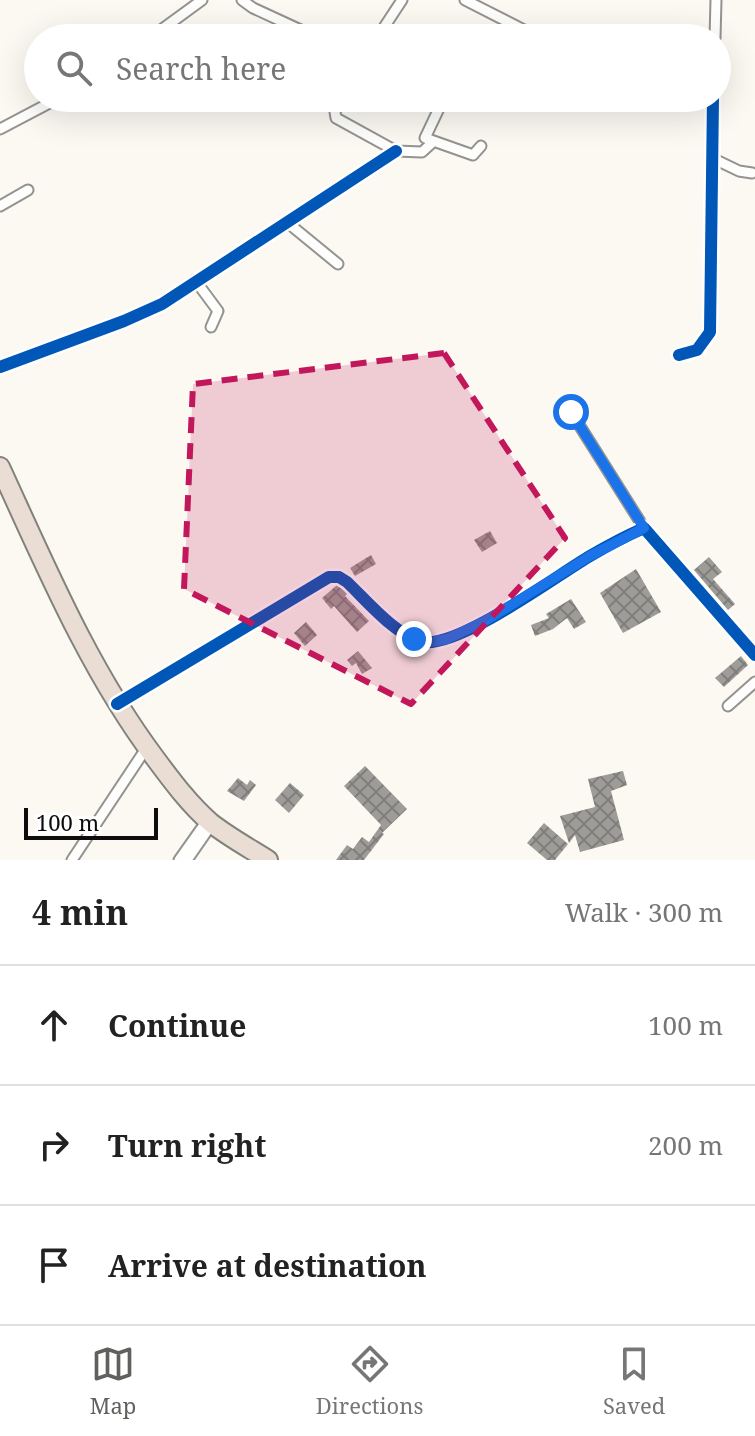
<!DOCTYPE html>
<html lang="en">
<head>
<meta charset="utf-8">
<style>
	body { margin:0; font-family:"Noto Serif",serif; background:#f2f2f2; color:#222 }
	.scale { position:absolute; left:24px; bottom:20px; width:134px; box-sizing:border-box; padding-left:8px; border:4px solid #0d0d0d; border-top:0; font-size:22px; line-height:28px; white-space:nowrap; color:#0d0d0d; -webkit-text-stroke:6px #fff; paint-order:stroke }
	.stop { position:absolute; width:24px; height:24px; margin:-18px; border:6px solid #1a73e8; border-radius:50%; background:#fff }
	.stop.end { background:#1a73e8; border-color:#fff; box-shadow:0 2px 8px #0008 }
	.list { margin:0; padding:0; list-style:none }
	h2 { display:flex; justify-content:space-between; align-items:center; height:104px; margin:0; padding:0 32px; font-size:34px }
	h2 small { font-size:26px; font-weight:400; color:#767676 }
	.list li { display:grid; grid-template-columns:52px 1fr auto; gap:24px; align-items:center; box-sizing:border-box; height:120px; padding:0 32px; border-top:2px solid #e0e0e0 }
	.list b { display:block; font-size:30px; white-space:nowrap }
	.list em { font-size:26px; font-style:normal; color:#767676 }
	.icon { flex:none; width:44px; height:44px; fill:none; stroke:currentColor; stroke-width:2; stroke-linecap:round; stroke-linejoin:round }
	.map { position:relative; flex:none; width:755px; height:860px; overflow:hidden }
	.search { position:absolute; background:#fff; box-shadow:0 8px 32px #0002; left:24px; right:24px; top:24px; height:88px; display:flex; align-items:center; gap:20px; box-sizing:border-box; padding:0 28px; border-radius:44px; color:#767676; font-size:30px }
	.sheet { height:464px; background:#fff }
	nav { display:flex; justify-content:space-around; align-items:center; box-sizing:border-box; height:112px; border-top:2px solid #e0e0e0; background:#fff; font-size:22px; color:#767676 }
	nav a { display:grid; justify-items:center; gap:4px }
	nav .on { color:#60605d }
	.map>svg:first-child { display:block }
	.building { fill:url(#building-cross-hatch) }
	.lines { fill:none; stroke-linecap:round; stroke-linejoin:round }
	.street-casing { stroke:#949390; stroke-width:13 }
	.highway-casing { stroke:#81817d; stroke-width:22 }
	.street { stroke:#fefefd; stroke-width:9 }
	.highway { stroke:#eaded4; stroke-width:18 }
	.cycleway-casing { stroke:#fff; stroke-width:17 }
	.cycleway { stroke:#0057b8; stroke-width:12 }
	.route { stroke:#1a73e8; stroke-width:10 }
	.marked { fill:#c2185b; fill-opacity:0.2; stroke:#c2185b; stroke-width:6; stroke-dasharray:16 10; stroke-linejoin:round }
</style>
</head>
<body>
<div class="map">
<svg width="755" height="860" viewBox="0 0 755 860">
	<defs>
		<pattern id="building-cross-hatch" width="8" height="8" patternUnits="userSpaceOnUse" patternTransform="scale(2)"><rect width="8" height="8" fill="#9e9c98"/><path d="M0 0l8 8M0 8l8-8" fill="none" stroke="#7f7e7a"/></pattern>
	</defs>
	<rect width="100%" height="100%" fill="#fbf9f2"/>
	<g class="building">
		<path d="M490,531L497,543L482,552L474,540Z"/>
		<path d="M371,555L376,564L355,576L350,568Z"/>
		<path d="M709,557L722,572L713,579L735,604L728,610L694,570Z"/>
		<path d="M636,569L661,612L623,633L600,593Z"/>
		<path d="M337,585L348,593L345,596L369,621L357,632L334,606L331,609L322,598Z"/>
		<path d="M571,599L586,622L574,629L567,618L553,629L535,636L531,625L549,618L546,614Z"/>
		<path d="M306,622L317,635L305,646L294,633Z"/>
		<path d="M358,651L372,668L362,674L356,663L352,666L347,660Z"/>
		<path d="M741,656L748,665L724,687L715,678Z"/>
		<path d="M365,766L407,809L382,833L384,834L364,860H336L347,845L353,849L362,837L369,842L381,825L344,786Z"/>
		<path d="M623,771L627,785L611,791L624,840L580,852L575,835L569,843L560,816L595,807L588,779Z"/>
		<path d="M238,778L247,785L250,780L256,785L244,801L227,791Z"/>
		<path d="M290,783L304,795L289,813L275,800Z"/>
		<path d="M544,823L568,844L555,860H547L527,843Z"/>
	</g>
	<g class="lines">
		<g class="street-casing">
			<g id="street">
				<path d="M242,0L253,8L318,38"/>
				<path d="M465,0L528,32"/>
				<path d="M383,30L398,38"/>
				<path d="M150,38L202,0"/>
				<path d="M377,38L402,0"/>
				<path d="M715,38L716,0"/>
				<path d="M341,98L335,112L336,118L396,151L422,152L433,142"/>
				<path d="M443,100L425,138L473,155L481,146"/>
				<path d="M0,129L59,98"/>
				<path d="M712,158L739,171L752,173"/>
				<path d="M0,206L28,190"/>
				<path d="M288,223L338,264"/>
				<path d="M195,280L218,311L211,327"/>
				<path d="M679,355L697,350L710,332L713,98"/>
				<path d="M0,367L124,321L162,304L396,151"/>
				<path d="M571,412L644,528"/>
				<path d="M117,704L329,577H339L347,582C366,600 397,637 423,642C459,648 556,576 590,556C607,546 626,536 644,528L755,655"/>
				<path d="M728,706L755,682"/>
				<path d="M72,860L147,747"/>
				<path d="M179,860L208,819"/>
				<path d="M187,860L212,824"/>
			</g>
		</g>
		<g class="highway-casing">
			<path id="highway" d="M0,467C46,567 89,670 155,758C172,781 190,805 211,823C229,837 249,848 268,860"/>
		</g>
		<use href="#street" class="street"/>
		<use href="#highway" class="highway"/>
		<g class="cycleway-casing">
			<g id="cycleway">
				<path d="M679,355L697,350L710,332L713,98"/>
				<path d="M0,367L124,321L162,304L396,151"/>
				<path d="M117,704L329,577H339L347,582C366,600 397,637 423,642C459,648 556,576 590,556C607,546 626,536 644,528L755,655"/>
			</g>
		</g>
		<use href="#cycleway" class="cycleway"/>
	</g>
	<g class="lines">
		<path class="route" d="M414,639L431,642L447,639L485,621L590,556L644,528L571,412"/>
	</g>
	<path class="marked" d="M444,353L565,538L411,704L184,589L193,384Z"/>
</svg>
<div class="scale">100 m</div>
<div class="stop" style="left:571px;top:412px"></div>
<div class="stop end" style="left:414px;top:639px"></div>
<div class="search"><svg class="icon" aria-label="search" viewBox="0 0 24 24"><circle cx="10" cy="10" r="6"/><path d="M15 15l6 6"/></svg>Search here</div>
</div>
<section class="sheet">
<h2>4 min<small>Walk · 300 m</small></h2>
<ul class="list">
<li><svg class="icon" aria-label="ahead" viewBox="0 0 24 24"><path d="M12 20V5M6 11l6-6 6 6"/></svg><div><b>Continue</b></div><em>100 m</em></li>
<li><svg class="icon" aria-label="right" viewBox="0 0 24 24"><path d="M7 20v-9h11M14 6l5 5-5 5"/></svg><div><b>Turn right</b></div><em>200 m</em></li>
<li><svg class="icon" aria-label="arrive" viewBox="0 0 24 24"><path d="M6 21V4h12l-3 4 3 4H6"/></svg><div><b>Arrive at destination</b></div></li>
</ul>
</section>
<nav>
<a class="on"><svg class="icon" aria-label="map" viewBox="0 0 24 24"><path d="M3 6l6-2 6 2 6-2v14l-6 2-6-2-6 2zM9 4v14M15 6v14"/></svg>Map</a>
<a><svg class="icon" aria-label="directions" viewBox="0 0 24 24"><path d="M12 3l9 9-9 9-9-9zM9 14v-3h6M13 9l2 2-2 2"/></svg>Directions</a>
<a><svg class="icon" aria-label="saved" viewBox="0 0 24 24"><path d="M7 4h10v16l-5-4-5 4z"/></svg>Saved</a>
</nav>
</body>
</html>
